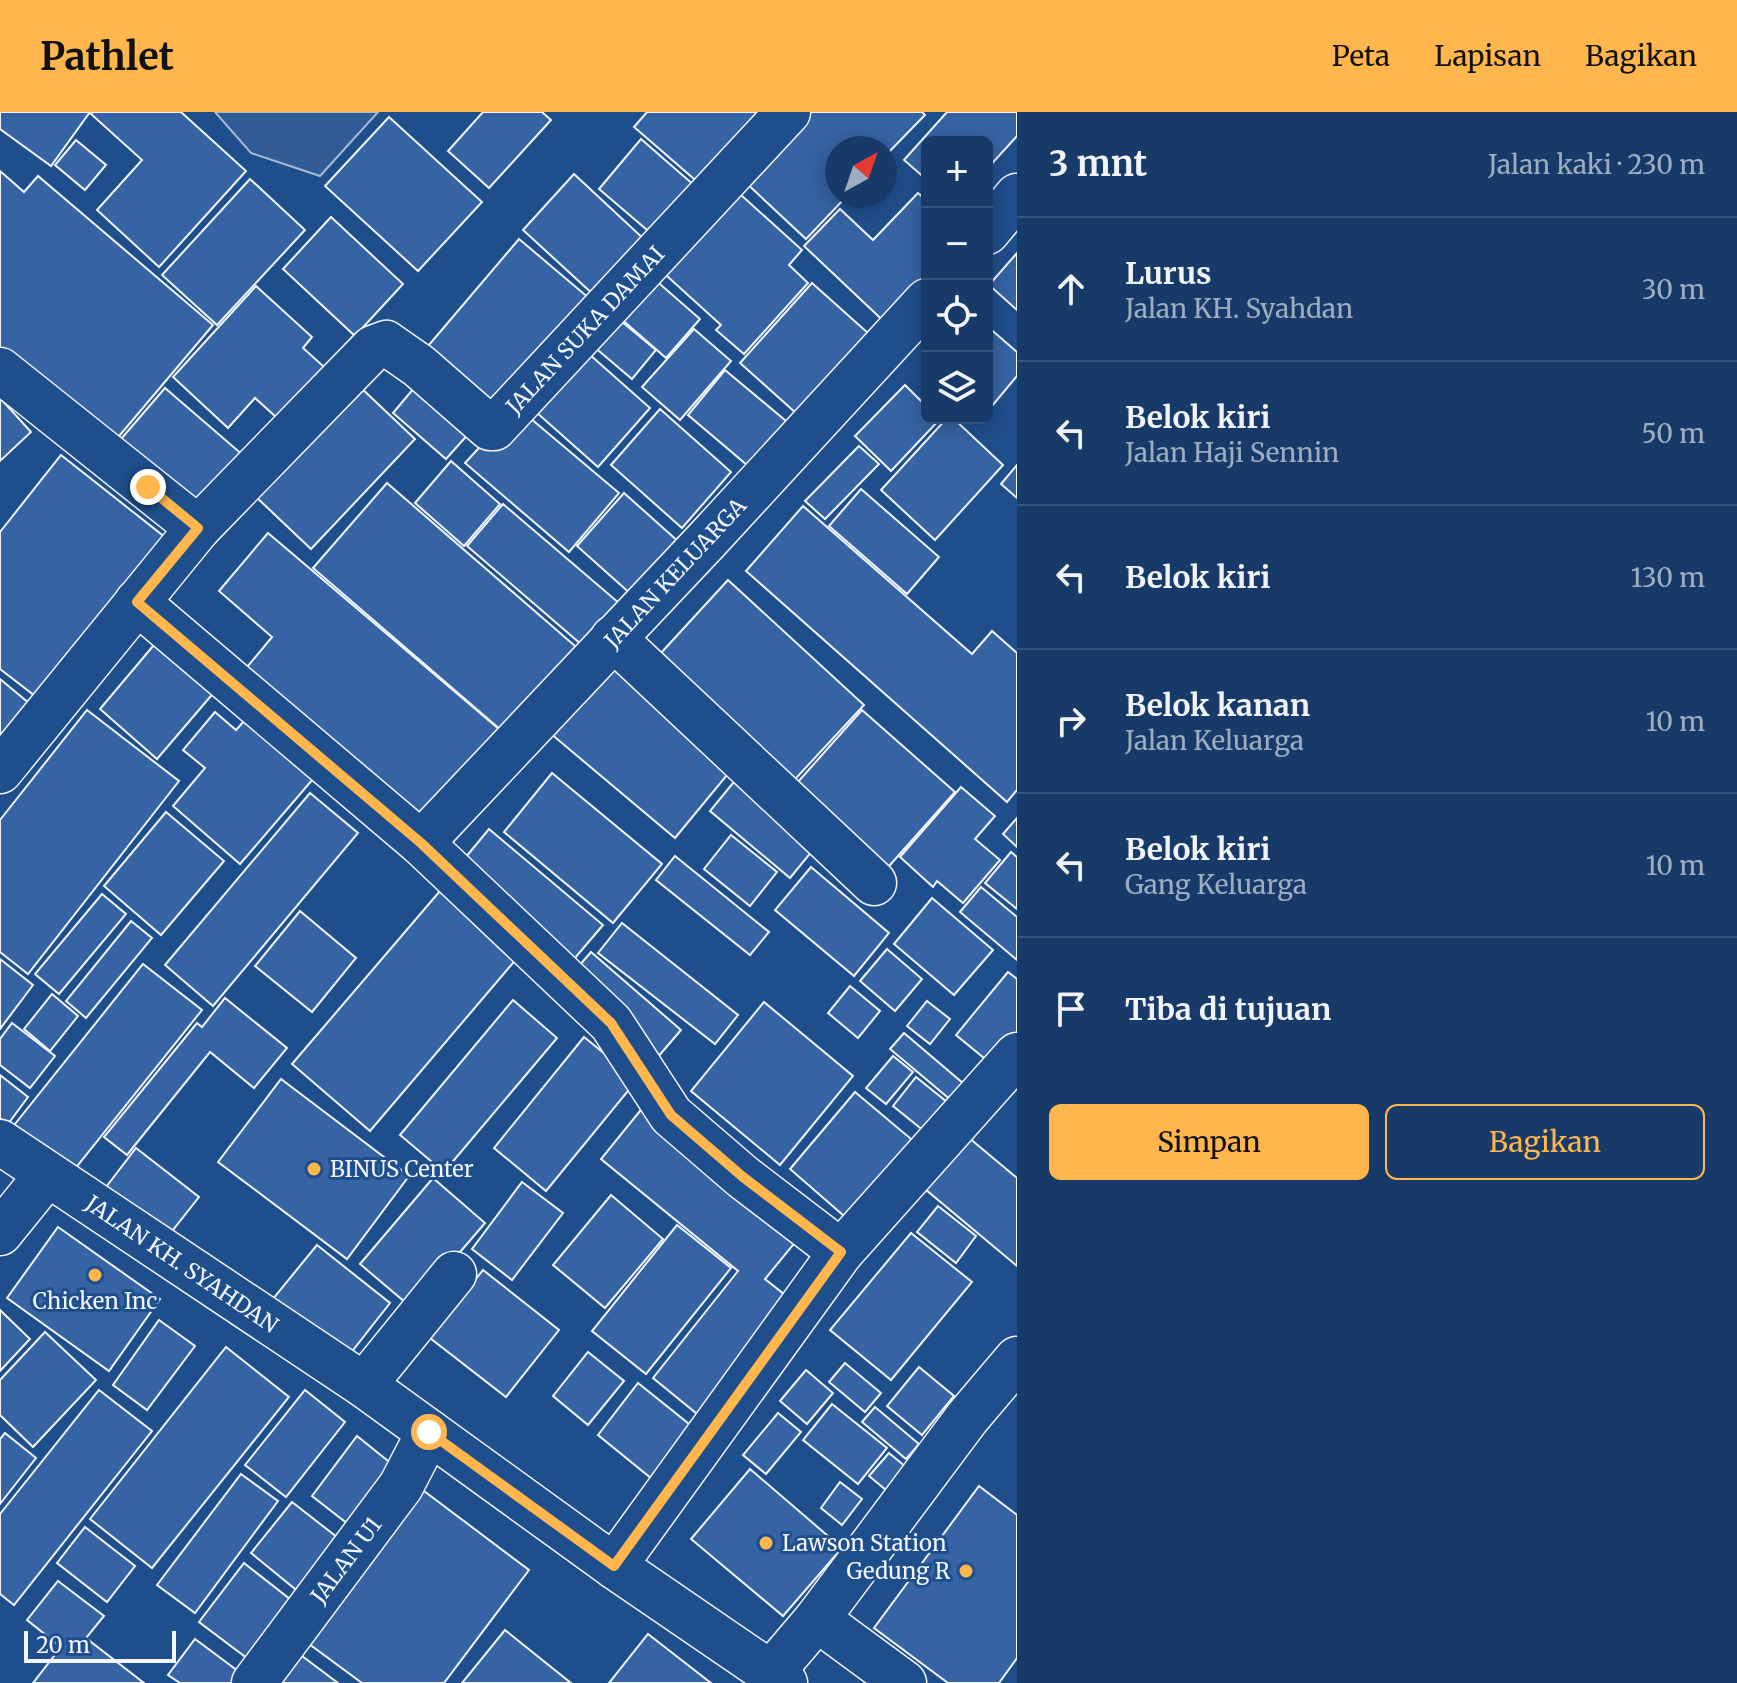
<!DOCTYPE html>
<html lang="id">
<head>
<meta charset="utf-8">
<style>
	body { margin:0; font-family:Merriweather,serif; background:#244571; color:#f1f3f6 }
	.controls { position:absolute; right:24px; top:24px; display:grid; overflow:hidden; border-radius:12px; box-shadow:0 4px 20px #0003 }
	.controls button { width:72px; height:72px; display:grid; place-items:center; padding:0; border:0; border-bottom:2px solid #36547d; background:#173a69; color:#f1f3f6; font:40px sans-serif }
	.compass { position:absolute; left:825px; top:24px; width:72px; height:72px; border-radius:50%; background:#173a69; box-shadow:0 4px 20px #0003; rotate:40deg }
	.scale { position:absolute; left:24px; bottom:20px; width:152px; box-sizing:border-box; padding-left:8px; border:4px solid #f2f6ff; border-top:0; font-size:22px; line-height:28px; white-space:nowrap; color:#f2f6ff; -webkit-text-stroke:6px #1f4e8c; paint-order:stroke }
	.stop { position:absolute; width:24px; height:24px; margin:-18px; border:6px solid #ffb74d; border-radius:50%; background:#fff }
	.stop.end { background:#ffb74d; border-color:#fff; box-shadow:0 2px 8px #0008 }
	.list { margin:0; padding:0; list-style:none }
	h2 { display:flex; justify-content:space-between; align-items:center; height:104px; margin:0; padding:0 32px; font-size:34px }
	h2 small { font-size:26px; font-weight:400; color:#9eadc0 }
	.list li { display:grid; grid-template-columns:52px 1fr auto; gap:24px; align-items:center; box-sizing:border-box; height:144px; padding:0 32px; border-top:2px solid #36547d }
	.list b { display:block; font-size:30px; white-space:nowrap }
	.list p { margin:0; font-size:26px; white-space:nowrap; color:#9eadc0 }
	.list em { font-size:26px; font-style:normal; color:#9eadc0 }
	.actions { display:flex; gap:16px; padding:24px 32px }
	.actions a { flex:1; padding:18px 0; border:2px solid #ffb74d; border-radius:12px; text-align:center; font-size:28px; color:#ffb74d }
	.actions .main { background:#ffb74d; color:#111 }
	.icon { flex:none; width:44px; height:44px; fill:none; stroke:currentColor; stroke-width:2; stroke-linecap:round; stroke-linejoin:round }
	.map { position:relative; flex:none; width:1017px; height:1571px; overflow:hidden }
	header { display:flex; align-items:center; gap:48px; box-sizing:border-box; height:112px; padding:0 40px; background:#ffb74d; color:#111 }
	header strong { font-size:38px }
	nav { display:flex; gap:44px; margin-inline-start:auto; font-size:28px }
	main { display:flex }
	aside { flex:1; background:#173a69 }
	.map>svg:first-child { display:block }
	.green { fill:#305b95; stroke:#a8bbd7; stroke-width:2 }
	.building { fill:#3563a3; stroke:#f2f6ff; stroke-width:2 }
	.lines { fill:none; stroke-linecap:round; stroke-linejoin:round }
	.minor-casing { stroke:#f2f6ff; stroke-width:47 }
	.minor { stroke:#1f4e8c; stroke-width:44 }
	.route { stroke:#ffb74d; stroke-width:10 }
	.poi-dot { fill:#ffb74d; stroke:#1f4e8c; stroke-width:3 }
	.labels { text-anchor:middle; stroke-width:6; stroke-linejoin:round; paint-order:stroke }
	.street-label { font-size:22px; fill:#f2f6ff; stroke:#1f4e8c }
	.poi-label { font-size:22px; fill:#f2f6ff; stroke:#1f4e8c; text-anchor:start }
</style>
</head>
<body>
<header>
<strong>Pathlet</strong>
<nav><a>Peta</a><a>Lapisan</a><a>Bagikan</a></nav>
</header>
<main>
<div class="map">
<svg width="1017" height="1571" viewBox="0 0 1017 1571">
	<rect width="100%" height="100%" fill="#1f4e8c"/>
	<path class="green" d="M215,0H378L320,64L251,41Z"/>
	<g class="building">
		<path d="M0,0H90L51,54L0,17Z"/>
		<path d="M93,0H181L246,59L159,155L97,98L142,48L91,2Z"/>
		<path d="M483,0H542L551,8L489,76L448,39Z"/>
		<path d="M647,0H777L708,79L634,15Z"/>
		<path d="M810,0H922L925,3L885,44V36H837V84H847L806,127L744,69Z"/>
		<path d="M947,0H1017V24L987,57V30H927V68L904,48Z"/>
		<path d="M389,5L482,90L418,159L325,74Z"/>
		<path d="M641,27L695,74L653,123L599,77Z"/>
		<path d="M76,28L106,53L85,78L55,53Z"/>
		<path d="M0,59L24,80L38,64L213,213L109,336L0,243Z"/>
		<path d="M574,62L646,129L595,184L523,118Z"/>
		<path d="M250,67L305,118L217,213L162,163Z"/>
		<path d="M731,74L802,138L789,153L808,171L744,242L716,218L721,213L657,155Z"/>
		<path d="M918,81L927,89V179L892,217L804,134L840,97L873,128Z"/>
		<path d="M331,105L403,172L355,224L283,157Z"/>
		<path d="M519,127L596,192L499,306L423,240Z"/>
		<path d="M1017,141V198L989,173Z"/>
		<path d="M645,159L700,207L666,246L611,198Z"/>
		<path d="M812,171L878,230L806,310L740,251Z"/>
		<path d="M256,174L312,225L303,236L333,263L286,314L255,286L228,316L173,265Z"/>
		<path d="M610,200L656,238L632,267L586,228Z"/>
		<path d="M987,214L1017,240V264L992,294L987,290Z"/>
		<path d="M694,217L731,249L680,308L642,275Z"/>
		<path d="M580,234L650,296L598,355L527,292Z"/>
		<path d="M725,258L798,319L760,364L688,303Z"/>
		<path d="M425,263L479,310L446,347L393,301Z"/>
		<path d="M358,273L415,327L311,437L254,383Z"/>
		<path d="M905,273L927,295V306L940,307L891,359L855,324Z"/>
		<path d="M165,276L244,344L201,395L121,327Z"/>
		<path d="M0,286L31,320L0,349Z"/>
		<path d="M517,295L619,381L569,440L465,351Z"/>
		<path d="M660,297L731,360L682,416L611,353Z"/>
		<path d="M947,306H953L1003,353L935,428L881,378Z"/>
		<path d="M859,334L879,352L825,407L805,389Z"/>
		<path d="M61,343L166,426L39,587L0,557V420Z"/>
		<path d="M451,349L500,392L464,434L415,391Z"/>
		<path d="M1017,353V386L1001,372Z"/>
		<path d="M387,371L582,540L509,625L313,456Z"/>
		<path d="M861,377L939,445L907,482L829,414Z"/>
		<path d="M624,381L689,439L642,492L577,434Z"/>
		<path d="M503,392L626,497L589,539L467,434Z"/>
		<path d="M803,394L972,542L992,519L1017,541V678L1007,690L746,459Z"/>
		<path d="M268,421L507,624L423,723L238,566L272,525L219,479Z"/>
		<path d="M728,468L864,593L784,679L649,554Z"/>
		<path d="M164,521L222,571L157,647L100,597Z"/>
		<path d="M607,542L737,651L675,726L544,616Z"/>
		<path d="M0,567L42,602L0,652Z"/>
		<path d="M87,598L179,669L28,862L0,840V708Z"/>
		<path d="M862,598L955,680L882,762L789,680Z"/>
		<path d="M215,600L236,618L245,608L313,667L240,752L173,694L205,656L183,638Z"/>
		<path d="M742,660L822,727L790,766L710,699Z"/>
		<path d="M552,661L662,752L613,811L504,720Z"/>
		<path d="M961,675L995,704L975,727L1000,748L963,791L937,769L933,775L900,745Z"/>
		<path d="M310,681L358,721L213,894L165,853Z"/>
		<path d="M166,700L224,749L161,823L104,774Z"/>
		<path d="M1017,706V735L1003,722Z"/>
		<path d="M489,717L603,813L569,853L456,757Z"/>
		<path d="M731,723L777,760L750,794L704,757Z"/>
		<path d="M1011,740L1017,745V797L985,771Z"/>
		<path d="M675,744L769,820L750,843L656,768Z"/>
		<path d="M811,755L889,821L854,864L775,798Z"/>
		<path d="M981,775L1017,805V848L960,800Z"/>
		<path d="M440,779L518,845L370,1019L292,952Z"/>
		<path d="M102,782L126,802L59,882L35,862Z"/>
		<path d="M932,786L993,838L954,883L894,832Z"/>
		<path d="M300,799L356,846L312,900L255,854Z"/>
		<path d="M131,809L152,826L86,906L66,889Z"/>
		<path d="M622,811L738,903L715,932L598,841Z"/>
		<path d="M887,837L922,867L895,899L860,869Z"/>
		<path d="M591,840L681,918L657,946L567,868Z"/>
		<path d="M0,847L33,873L0,917Z"/>
		<path d="M143,852L202,898L70,1063L11,1017Z"/>
		<path d="M1008,860L1017,867V928L995,955L956,923Z"/>
		<path d="M850,874L880,899L858,926L828,901Z"/>
		<path d="M52,882L78,904L50,939L24,917Z"/>
		<path d="M225,886L287,936L254,976L210,940L127,1043L104,1025L197,911L202,915Z"/>
		<path d="M513,888L557,926L444,1060L400,1023Z"/>
		<path d="M927,889L950,907L930,932L907,914Z"/>
		<path d="M764,890L853,964L780,1053L691,979Z"/>
		<path d="M12,911L55,944L30,976L0,953V927Z"/>
		<path d="M904,921L971,978L958,994L890,937Z"/>
		<path d="M584,925L637,968L546,1079L494,1036Z"/>
		<path d="M893,944L913,960L886,992L866,976Z"/>
		<path d="M0,963L28,985L8,1012L0,1006Z"/>
		<path d="M916,965L947,990L924,1019L893,994Z"/>
		<path d="M281,967L409,1064L347,1147L218,1050Z"/>
		<path d="M855,980L917,1032L851,1110L790,1057Z"/>
		<path d="M644,994L802,1122L765,1167L799,1194L707,1310L653,1266L738,1159L601,1047Z"/>
		<path d="M968,1025L1017,1066V1154L925,1077Z"/>
		<path d="M136,1036L199,1085L165,1128L103,1079Z"/>
		<path d="M433,1066L485,1111L412,1196L360,1152Z"/>
		<path d="M522,1070L563,1101L512,1168L472,1137Z"/>
		<path d="M611,1083L663,1127L605,1196L553,1153Z"/>
		<path d="M938,1094L976,1124L956,1151L917,1120Z"/>
		<path d="M677,1113L731,1156L646,1262L592,1219Z"/>
		<path d="M58,1115L160,1187L109,1259L7,1186Z"/>
		<path d="M911,1121L972,1170L891,1268L830,1218Z"/>
		<path d="M317,1133L390,1191L346,1247L272,1188Z"/>
		<path d="M483,1158L559,1218L506,1285L430,1226Z"/>
		<path d="M0,1198L30,1227L0,1259Z"/>
		<path d="M159,1208L195,1234L147,1298L113,1273Z"/>
		<path d="M45,1220L96,1268L33,1335L0,1303V1268Z"/>
		<path d="M226,1235L289,1285L152,1456L90,1407Z"/>
		<path d="M588,1240L624,1269L588,1313L553,1284Z"/>
		<path d="M845,1251L881,1281L865,1300L829,1270Z"/>
		<path d="M919,1255L954,1284L922,1323L887,1294Z"/>
		<path d="M806,1258L833,1281L807,1312L780,1289Z"/>
		<path d="M638,1271L699,1320L657,1371L598,1323Z"/>
		<path d="M99,1278L152,1319L14,1493L0,1482V1402Z"/>
		<path d="M305,1278L345,1310L286,1385L245,1353Z"/>
		<path d="M832,1292L887,1336L858,1372L803,1328Z"/>
		<path d="M875,1295L919,1332L906,1347L862,1310Z"/>
		<path d="M778,1301L801,1320L766,1362L743,1343Z"/>
		<path d="M5,1321L36,1346L0,1392V1327Z"/>
		<path d="M357,1324L398,1357L353,1416L312,1384Z"/>
		<path d="M889,1341L906,1355L886,1378L869,1364Z"/>
		<path d="M750,1357L842,1436L783,1504L691,1427Z"/>
		<path d="M241,1362L278,1389L195,1501L157,1473Z"/>
		<path d="M840,1370L862,1387L842,1413L821,1396Z"/>
		<path d="M416,1373L529,1458L444,1571H362L301,1526Z"/>
		<path d="M979,1374L1017,1403V1546L999,1571H948L874,1516Z"/>
		<path d="M292,1390L342,1429L300,1481L251,1441Z"/>
		<path d="M85,1415L135,1454L107,1490L57,1451Z"/>
		<path d="M244,1451L300,1495L256,1553L199,1510Z"/>
		<path d="M58,1469L104,1504L86,1526L144,1571H33L61,1535L27,1508Z"/>
		<path d="M505,1518L571,1571H462Z"/>
		<path d="M648,1522L711,1571H609Z"/>
		<path d="M195,1527L246,1565L242,1571H180L168,1563Z"/>
		<path d="M298,1541L338,1571H275Z"/>
	</g>
	<g class="lines">
		<g class="minor-casing">
			<g id="minor">
				<path d="M987,120L1017,84"/>
				<path d="M0,258L198,416"/>
				<path d="M137,490L421,731L611,911L671,1003L743,1065L841,1140"/>
				<path d="M613,526L874,771"/>
				<path d="M0,659L198,416L373,236L386,231L419,254L490,316H494L788,0"/>
				<path d="M421,731L707,428L927,189"/>
				<path d="M0,1030L364,1273L614,1454L785,1571"/>
				<path d="M0,1121L47,1063"/>
				<path d="M364,1273L454,1162"/>
				<path d="M614,1454L841,1140L1017,943"/>
				<path d="M817,1507L967,1306L1017,1247"/>
				<path d="M771,1561L817,1507L904,1571"/>
				<path d="M254,1571L401,1374L429,1320"/>
			</g>
		</g>
		<use href="#minor" class="minor"/>
	</g>
	<g class="lines">
		<path class="route" d="M148,375L198,416L137,490L421,731L611,911L671,1003L743,1065L841,1140L614,1454L429,1320"/>
	</g>
	<g class="poi-dot">
		<circle cx="314" cy="1057" r="8"/>
		<circle cx="95" cy="1163" r="8"/>
		<circle cx="766" cy="1431" r="8"/>
		<circle cx="966" cy="1459" r="8"/>
	</g>
	<g class="labels">
		<g class="street-label">
			<text transform="translate(585 218) rotate(-47)" y="8">JALAN SUKA DAMAI</text>
			<text transform="translate(675 461) rotate(-47)" y="8">JALAN KELUARGA</text>
			<text transform="translate(182 1152) rotate(34)" y="8">JALAN KH. SYAHDAN</text>
			<text transform="translate(346 1448) rotate(-53)" y="8">JALAN U1</text>
		</g>
		<g class="poi-label">
			<text x="330" y="1065">BINUS Center</text>
			<text x="95" y="1197" text-anchor="middle">Chicken Inc</text>
			<text x="782" y="1439">Lawson Station</text>
			<text x="950" y="1467" text-anchor="end">Gedung R</text>
		</g>
	</g>
</svg>
<div class="controls">
<button>+</button>
<button>−</button>
<button><svg class="icon" aria-label="locate" viewBox="0 0 24 24"><circle cx="12" cy="12" r="6"/><path d="M12 2v4M12 18v4M2 12h4M18 12h4"/></svg></button>
<button><svg class="icon" aria-label="layers" viewBox="0 0 24 24"><path d="M12 4l9 5-9 5-9-5zM3 14l9 5 9-5"/></svg></button>
</div>
<svg class="compass" viewBox="-18 -18 36 36"><path d="M0-13l5 13h-10z" fill="#e53935"/><path d="M0 13l5-13h-10z" fill="#9eadc0"/></svg>
<div class="scale">20 m</div>
<div class="stop" style="left:429px;top:1320px"></div>
<div class="stop end" style="left:148px;top:375px"></div>
</div>
<aside>
<h2>3 mnt<small>Jalan kaki · 230 m</small></h2>
<ul class="list">
<li><svg class="icon" aria-label="ahead" viewBox="0 0 24 24"><path d="M12 20V5M6 11l6-6 6 6"/></svg><div><b>Lurus</b><p>Jalan KH. Syahdan</p></div><em>30 m</em></li>
<li><svg class="icon" aria-label="left" viewBox="0 0 24 24"><path d="M17 20v-9H6M10 6l-5 5 5 5"/></svg><div><b>Belok kiri</b><p>Jalan Haji Sennin</p></div><em>50 m</em></li>
<li><svg class="icon" aria-label="left" viewBox="0 0 24 24"><path d="M17 20v-9H6M10 6l-5 5 5 5"/></svg><div><b>Belok kiri</b></div><em>130 m</em></li>
<li><svg class="icon" aria-label="right" viewBox="0 0 24 24"><path d="M7 20v-9h11M14 6l5 5-5 5"/></svg><div><b>Belok kanan</b><p>Jalan Keluarga</p></div><em>10 m</em></li>
<li><svg class="icon" aria-label="left" viewBox="0 0 24 24"><path d="M17 20v-9H6M10 6l-5 5 5 5"/></svg><div><b>Belok kiri</b><p>Gang Keluarga</p></div><em>10 m</em></li>
<li><svg class="icon" aria-label="arrive" viewBox="0 0 24 24"><path d="M6 21V4h12l-3 4 3 4H6"/></svg><div><b>Tiba di tujuan</b></div></li>
</ul>
<div class="actions"><a class="main">Simpan</a><a>Bagikan</a></div>
</aside>
</main>
</body>
</html>
